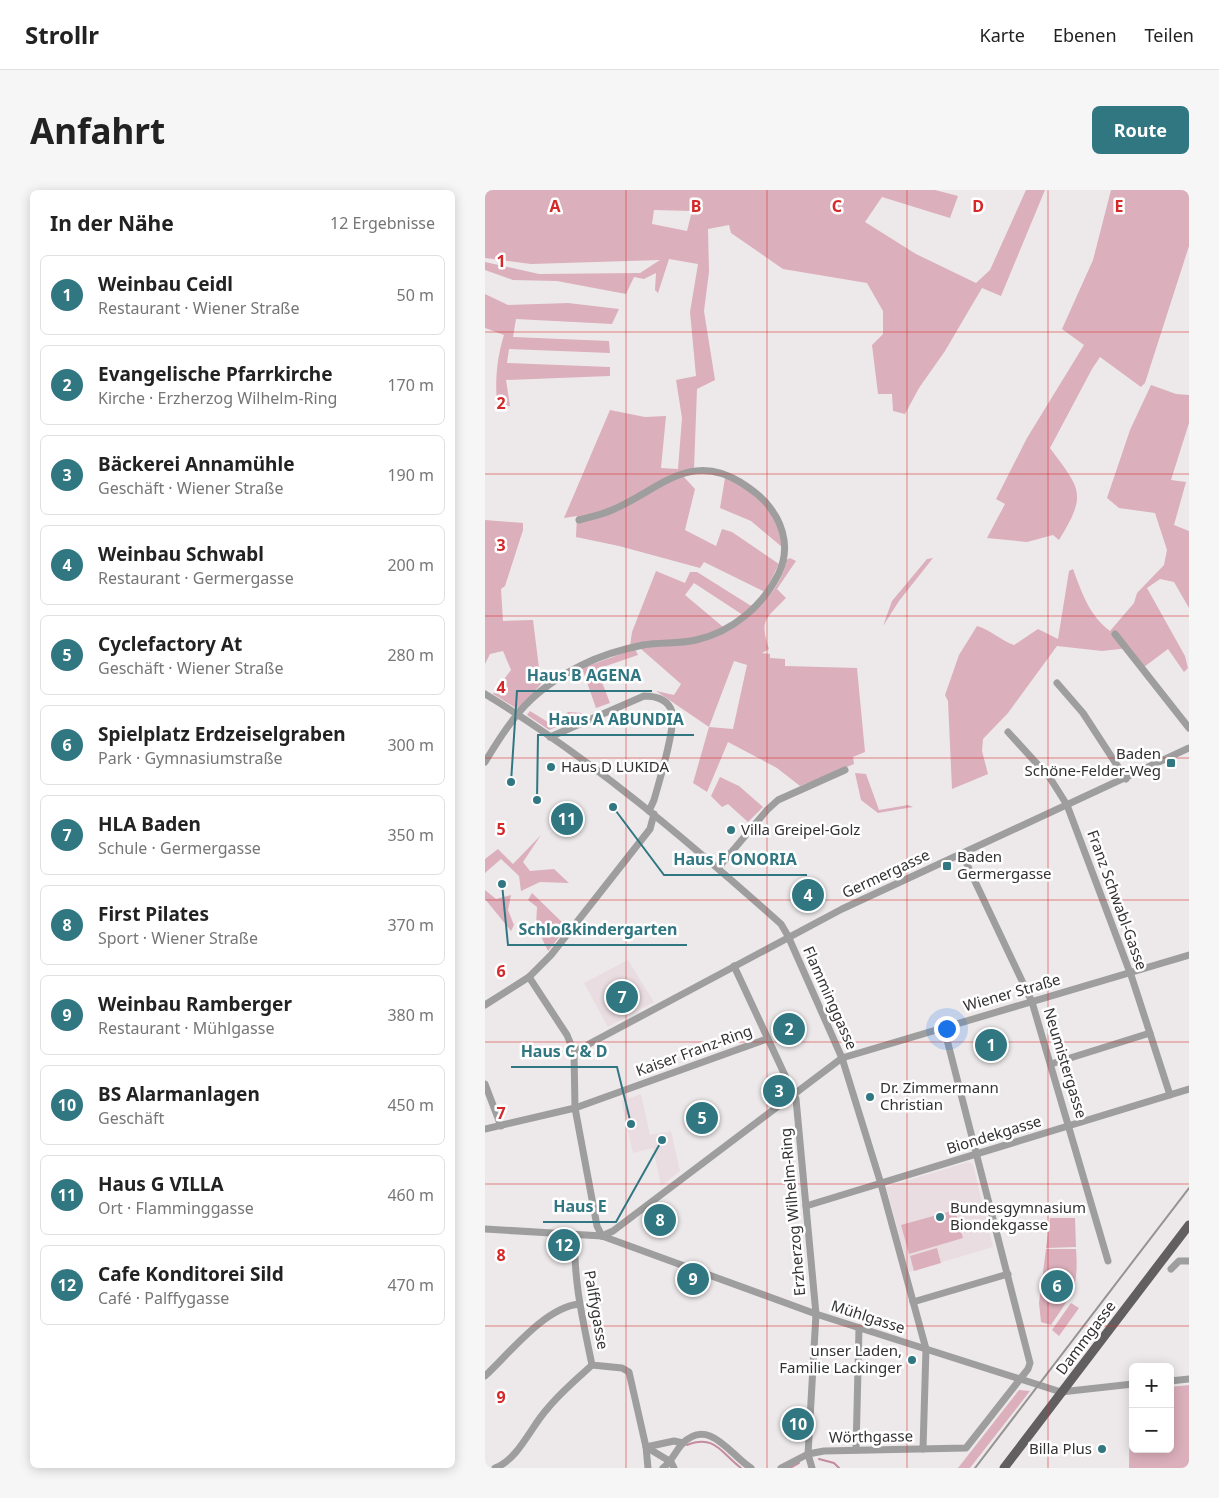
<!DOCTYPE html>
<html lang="de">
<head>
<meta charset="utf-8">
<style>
	body { margin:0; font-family:"Noto Sans",sans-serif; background:#f6f6f6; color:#222 }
	.controls { position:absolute; right:15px; bottom:15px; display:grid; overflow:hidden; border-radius:8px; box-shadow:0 2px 12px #0003 }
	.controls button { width:45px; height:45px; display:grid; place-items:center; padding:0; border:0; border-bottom:1px solid #e0e0e0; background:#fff; color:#222; font:25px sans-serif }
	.you { position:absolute; left:461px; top:838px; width:18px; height:18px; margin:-12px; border:4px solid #fff; border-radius:50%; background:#1a73e8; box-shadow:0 0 0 8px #1a73e833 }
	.badge { display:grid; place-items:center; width:32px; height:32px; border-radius:50%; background:#307782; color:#fff; font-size:16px; font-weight:700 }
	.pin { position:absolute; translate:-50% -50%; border:2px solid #fff; box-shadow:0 1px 5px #0006 }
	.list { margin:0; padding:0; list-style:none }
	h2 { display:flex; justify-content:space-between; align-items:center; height:65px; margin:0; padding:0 20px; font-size:21px }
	h2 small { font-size:16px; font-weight:400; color:#767676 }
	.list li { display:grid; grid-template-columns:32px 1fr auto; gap:15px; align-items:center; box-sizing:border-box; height:80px; margin:0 10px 10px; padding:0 10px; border:1px solid #e0e0e0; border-radius:8px }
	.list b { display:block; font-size:19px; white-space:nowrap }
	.list p { margin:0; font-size:16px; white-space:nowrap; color:#767676 }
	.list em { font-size:16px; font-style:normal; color:#767676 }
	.map { position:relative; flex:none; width:704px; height:1278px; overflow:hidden; border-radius:8px }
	header { display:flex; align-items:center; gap:30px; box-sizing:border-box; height:70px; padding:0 25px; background:#fff; border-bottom:1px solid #e0e0e0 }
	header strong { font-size:24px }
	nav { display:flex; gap:28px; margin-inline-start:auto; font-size:18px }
	.intro { display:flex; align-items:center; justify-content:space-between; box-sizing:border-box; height:120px; padding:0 30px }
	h1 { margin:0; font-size:35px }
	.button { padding:12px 22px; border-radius:8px; background:#307782; color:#fff; font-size:18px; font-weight:700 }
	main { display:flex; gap:30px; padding:0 30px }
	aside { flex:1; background:#fff; border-radius:8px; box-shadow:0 2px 12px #0003 }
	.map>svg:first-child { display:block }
	.built { fill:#eadde1 }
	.green { fill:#dbafbc; fill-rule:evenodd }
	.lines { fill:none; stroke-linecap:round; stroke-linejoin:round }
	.stream { stroke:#c58a9d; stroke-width:2 }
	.minor { stroke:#9f9e9e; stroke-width:7 }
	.major { stroke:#625f60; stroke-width:9 }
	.rail { stroke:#969393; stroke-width:2 }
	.grid { fill:none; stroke:#d62828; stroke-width:1; stroke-opacity:0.55 }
	.poi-dot { fill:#307782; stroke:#fff; stroke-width:2 }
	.labels { text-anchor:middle; stroke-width:5; stroke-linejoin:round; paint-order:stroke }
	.poi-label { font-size:15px; fill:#333131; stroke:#fff; text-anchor:start }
	.street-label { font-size:15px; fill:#333131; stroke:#fff }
	.grid-label { font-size:16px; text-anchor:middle; font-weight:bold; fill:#d62828; stroke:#fff; stroke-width:5; stroke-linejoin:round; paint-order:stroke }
	.leader { fill:none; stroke:#307782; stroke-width:2 }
	.callout-dot { fill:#307782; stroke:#fff; stroke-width:2 }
	.callout-label { font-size:16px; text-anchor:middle; font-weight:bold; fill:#307782; stroke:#fff; stroke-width:5; stroke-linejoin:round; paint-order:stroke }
</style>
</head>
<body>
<header>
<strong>Strollr</strong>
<nav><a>Karte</a><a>Ebenen</a><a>Teilen</a></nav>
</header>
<div class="intro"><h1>Anfahrt</h1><a class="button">Route</a></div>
<main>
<aside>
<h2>In der Nähe<small>12 Ergebnisse</small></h2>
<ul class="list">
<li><span class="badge">1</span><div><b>Weinbau Ceidl</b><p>Restaurant · Wiener Straße</p></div><em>50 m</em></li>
<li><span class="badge">2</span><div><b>Evangelische Pfarrkirche</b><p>Kirche · Erzherzog Wilhelm-Ring</p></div><em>170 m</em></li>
<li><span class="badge">3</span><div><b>Bäckerei Annamühle</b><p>Geschäft · Wiener Straße</p></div><em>190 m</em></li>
<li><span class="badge">4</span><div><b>Weinbau Schwabl</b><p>Restaurant · Germergasse</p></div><em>200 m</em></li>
<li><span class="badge">5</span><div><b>Cyclefactory At</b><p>Geschäft · Wiener Straße</p></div><em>280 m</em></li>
<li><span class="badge">6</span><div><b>Spielplatz Erdzeiselgraben</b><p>Park · Gymnasiumstraße</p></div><em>300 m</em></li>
<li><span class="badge">7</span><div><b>HLA Baden</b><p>Schule · Germergasse</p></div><em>350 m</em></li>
<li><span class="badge">8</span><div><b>First Pilates</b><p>Sport · Wiener Straße</p></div><em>370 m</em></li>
<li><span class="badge">9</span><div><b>Weinbau Ramberger</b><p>Restaurant · Mühlgasse</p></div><em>380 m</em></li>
<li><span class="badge">10</span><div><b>BS Alarmanlagen</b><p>Geschäft</p></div><em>450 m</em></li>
<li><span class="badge">11</span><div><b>Haus G VILLA</b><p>Ort · Flamminggasse</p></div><em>460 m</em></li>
<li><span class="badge">12</span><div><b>Cafe Konditorei Sild</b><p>Café · Palffygasse</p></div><em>470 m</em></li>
</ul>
</aside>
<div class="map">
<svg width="704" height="1278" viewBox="0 0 704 1278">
	<rect width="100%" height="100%" fill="#ede9ea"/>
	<g class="built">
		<path d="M143,770L169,812L123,837L99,793Z"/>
		<path d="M156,904L165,945L186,941L195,981L176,996L168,958L148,963L136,911Z"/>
		<path d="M483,972L488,975L508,1057L424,1082L401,997Z"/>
	</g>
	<g class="green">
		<path d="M0,0H450L473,6L465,28L397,7L380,32L431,64L491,93L505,80L541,0H560L516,106L497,98L460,161L434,198L420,224L408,221L407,204H393L387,155L398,144V121L382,93L298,79L246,43L244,35L223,39L224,82L219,121L230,190L212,199L209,279L198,286L210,299L200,340L231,356L237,339L247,342L294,374L280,402L219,372L215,378L134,356L91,347L92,326L79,328L125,220L160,227L181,226L176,278L193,279L197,228L191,190L211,186L205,122L213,74L184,69L173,103L170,100L171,83L159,89L149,87L141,104L72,91L28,90L0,80V72L54,84L155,83L175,70L46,74L0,68ZM169,20L207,21L202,41L167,34Z"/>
		<path d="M626,0H704V56L660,193L656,197L615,167L607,179L565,258C595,299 603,303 574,350L568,345L542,352L502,348L520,314L511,309L542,248L599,155L577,139L608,70Z"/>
		<path d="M0,104L23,115L83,113L134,119L127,134L31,129L28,147L124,151L125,163L24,159L22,173L125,177V186L21,190L25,216L13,217C9,195 12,167 19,145L0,138Z"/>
		<path d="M666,195L691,204L704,205V233L686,290L701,292L689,335L704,341V418L689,392L675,389L662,398L700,466L703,478L699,482L683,459L659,477L644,458L617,461L572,456L523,523L498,549L497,561L503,584L467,599L463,511L460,505L474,465L492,436C506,440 515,450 529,455L553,439L573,449L584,381L588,379C597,403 604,425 625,441L649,413L652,403L679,375L682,360L670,323L634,318L622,308L645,240Z"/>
		<path d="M241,282C278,295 298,324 303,362L266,331L235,318Z"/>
		<path d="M0,330L38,333V340L20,396L16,399L18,431L48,430L56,494L34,520L8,504L26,480L18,461L5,464L0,474Z"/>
		<path d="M305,368L311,371L292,399L301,408C281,429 274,429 284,459L277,463L285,464V468L300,469V476L372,478L380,562L368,567L369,574L315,596L292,578L243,552L222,602L208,593L224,537L171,501L189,505L196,494L156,459L145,456L147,442L171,381L200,393L205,382H212L271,419C284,408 300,388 301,370ZM209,393L261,427V428L243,441L200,405ZM249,471L262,475L248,539L224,537Z"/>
		<path d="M448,368L414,411L398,436L407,411L442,369Z"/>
		<path d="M150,459L153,465L112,479L125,513L111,518L97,478Z"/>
		<path d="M45,521L66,534L83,522L97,523L87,531L64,540L42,525Z"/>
		<path d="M370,583L381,584L394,620L423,615L428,617L393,623L376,610Z"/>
		<path d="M235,587L254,596L278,617L263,632L243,614L237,617L226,606Z"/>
		<path d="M56,645L38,672L45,681L69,679L84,693L55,692L36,701L34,686L16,669L0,683V669L13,659L28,674Z"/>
		<path d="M0,700L11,709L26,705L23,720L29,735L26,741L0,709Z"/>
		<path d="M47,703L82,737L63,761L51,736L52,717L43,710Z"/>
		<path d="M470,1020L478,1048L424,1064L416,1035Z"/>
		<path d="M565,1028H590L591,1057L561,1058Z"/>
		<path d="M452,1058L456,1073L429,1081L425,1066Z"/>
		<path d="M561,1059H591C594,1098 587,1104 566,1135L556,1132L554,1113Z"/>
		<path d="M586,1113L594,1118L574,1146L567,1140Z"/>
		<path d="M704,1195V1278H644L645,1202L648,1201V1259H685V1197Z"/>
		<path d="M534,1200L545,1201L485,1278H473Z"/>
	</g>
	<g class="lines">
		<g class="stream">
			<path d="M202,1255C230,1244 236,1263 256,1278"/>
			<path d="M334,1269L349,1273L354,1278"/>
			<path d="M305,1278L314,1273"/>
		</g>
		<g class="minor">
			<path d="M630,444L704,538"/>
			<path d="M572,493L598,523L641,589"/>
			<path d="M0,504C107,569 203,651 296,734L303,746L357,868L396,994L441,1159L438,1259"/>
			<path d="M523,542L565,588L582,615L647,788L685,905"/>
			<path d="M65,547L159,506C170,506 183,509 187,522C191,537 174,592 169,610L164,621"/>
			<path d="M0,572C28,525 47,500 97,475C115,466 138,459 158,455C176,452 194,454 211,450C247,442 278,416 294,383C304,361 300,338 286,319C278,307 267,300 255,292C204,260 171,302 127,320C116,325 105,327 94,330"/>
			<path d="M477,664L547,812L623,1071"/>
			<path d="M233,678L282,620L293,610L360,580"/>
			<path d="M249,776L311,909L331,1124L323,1264L327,1278"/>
			<path d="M44,787L82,845L89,862L90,918L112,1036L117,1046"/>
			<path d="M0,815L44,787L66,765L165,639L169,624"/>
			<path d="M89,862L357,719L704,558"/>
			<path d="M566,874L665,843"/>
			<path d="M0,894L16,936"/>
			<path d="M0,939L90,918L282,849"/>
			<path d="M321,1016L704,899"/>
			<path d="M0,1039L117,1046L331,1124L576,1202L648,1194"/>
			<path d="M90,1045C88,1089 98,1131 107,1175L137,1178L144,1182L161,1257L186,1272L189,1278"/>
			<path d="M117,1046L128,1041L357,868L704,765"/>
			<path d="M686,1079L694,1071H704"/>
			<path d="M428,1112L523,1084"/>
			<path d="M0,1186C25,1163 59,1118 94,1114"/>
			<path d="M685,1191L704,1189"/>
			<path d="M371,1260L374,1138"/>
			<path d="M10,1278C34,1269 46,1236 63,1218C76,1202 92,1189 107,1175"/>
			<path d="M163,1278L161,1257L189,1251L198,1253"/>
			<path d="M178,1278C187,1271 190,1262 197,1254C224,1226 246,1266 266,1278"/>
			<path d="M296,1278L323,1264L339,1261L481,1258L543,1179L545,1173L459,838"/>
		</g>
		<path class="major" d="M519,1278L704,1035"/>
		<path class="rail" d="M490,1278L704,998"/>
	</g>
	<path class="grid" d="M141,0V1278M282,0V1278M422,0V1278M563,0V1278M0,142H704M0,284H704M0,426H704M0,568H704M0,710H704M0,852H704M0,994H704M0,1136H704"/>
	<g class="poi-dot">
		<rect x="681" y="568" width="10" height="10" rx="2.5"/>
		<circle cx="66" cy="577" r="5"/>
		<circle cx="246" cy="640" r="5"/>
		<rect x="457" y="671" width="10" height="10" rx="2.5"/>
		<circle cx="385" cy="907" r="5"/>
		<circle cx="455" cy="1027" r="5"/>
		<circle cx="427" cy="1170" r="5"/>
		<circle cx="617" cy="1259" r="5"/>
	</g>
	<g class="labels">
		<g class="poi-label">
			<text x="676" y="569" text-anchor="end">Baden<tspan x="676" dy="17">Schöne-Felder-Weg</tspan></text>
			<text x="76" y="582">Haus D LUKIDA</text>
			<text x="256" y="645">Villa Greipel-Golz</text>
			<text x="472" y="672">Baden<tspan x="472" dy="17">Germergasse</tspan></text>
			<text x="395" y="903">Dr. Zimmermann<tspan x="395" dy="17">Christian</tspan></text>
			<text x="465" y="1023">Bundesgymnasium<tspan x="465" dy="17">Biondekgasse</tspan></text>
			<text x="417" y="1166" text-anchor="end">unser Laden,<tspan x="417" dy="17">Familie Lackinger</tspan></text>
			<text x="607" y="1264" text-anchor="end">Billa Plus</text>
		</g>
		<g class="street-label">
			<text transform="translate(401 684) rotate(-25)" y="5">Germergasse</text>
			<text transform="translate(632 710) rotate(70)" y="5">Franz Schwabl-Gasse</text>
			<text transform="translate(527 803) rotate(-16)" y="5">Wiener Straße</text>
			<text transform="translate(345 808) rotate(66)" y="5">Flamminggasse</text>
			<text transform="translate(209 861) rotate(-20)" y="5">Kaiser Franz-Ring</text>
			<text transform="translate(580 873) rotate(73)" y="5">Neumistergasse</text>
			<text transform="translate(509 945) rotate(-17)" y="5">Biondekgasse</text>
			<text transform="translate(308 1022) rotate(-95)" y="5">Erzherzog Wilhelm-Ring</text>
			<text transform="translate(111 1120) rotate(80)" y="5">Palffygasse</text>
			<text transform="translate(383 1127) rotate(18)" y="5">Mühlgasse</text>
			<text transform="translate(601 1148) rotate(-53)" y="5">Dammgasse</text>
			<text transform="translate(386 1247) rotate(-1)" y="5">Wörthgasse</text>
		</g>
	</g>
	<g class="grid-label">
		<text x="70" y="22">A</text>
		<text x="211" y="22">B</text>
		<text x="352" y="22">C</text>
		<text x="493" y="22">D</text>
		<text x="634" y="22">E</text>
		<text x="16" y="77">1</text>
		<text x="16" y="219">2</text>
		<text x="16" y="361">3</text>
		<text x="16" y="503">4</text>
		<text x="16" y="645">5</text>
		<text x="16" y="787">6</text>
		<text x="16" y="929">7</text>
		<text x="16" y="1071">8</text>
		<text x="16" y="1213">9</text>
	</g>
	<path class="leader" d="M26 592L32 501H167M52 610L53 545H209M128 617L179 685H322M17 694L23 755H202M146 934L132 877H26M177 950L131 1032H58"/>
	<g class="callout-dot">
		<circle cx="26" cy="592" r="5"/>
		<circle cx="52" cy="610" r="5"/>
		<circle cx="128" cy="617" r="5"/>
		<circle cx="17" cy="694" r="5"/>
		<circle cx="146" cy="934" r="5"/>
		<circle cx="177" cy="950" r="5"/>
	</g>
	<g class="callout-label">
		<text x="99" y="491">Haus B AGENA</text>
		<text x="131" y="535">Haus A ABUNDIA</text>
		<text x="250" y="675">Haus F ONORIA</text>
		<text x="113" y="745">Schloßkindergarten</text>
		<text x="79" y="867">Haus C &amp; D</text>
		<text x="95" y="1022">Haus E</text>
	</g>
</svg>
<div class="controls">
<button>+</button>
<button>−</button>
</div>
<div class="you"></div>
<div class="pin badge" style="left:506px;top:855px">1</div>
<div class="pin badge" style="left:304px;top:839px">2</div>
<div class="pin badge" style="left:294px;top:901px">3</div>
<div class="pin badge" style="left:323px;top:705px">4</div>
<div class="pin badge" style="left:217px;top:928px">5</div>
<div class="pin badge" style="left:572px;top:1096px">6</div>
<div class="pin badge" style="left:137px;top:807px">7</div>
<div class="pin badge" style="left:175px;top:1030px">8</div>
<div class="pin badge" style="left:208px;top:1089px">9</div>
<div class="pin badge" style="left:313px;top:1234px">10</div>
<div class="pin badge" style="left:82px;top:629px">11</div>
<div class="pin badge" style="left:79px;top:1055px">12</div>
</div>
</main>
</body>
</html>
